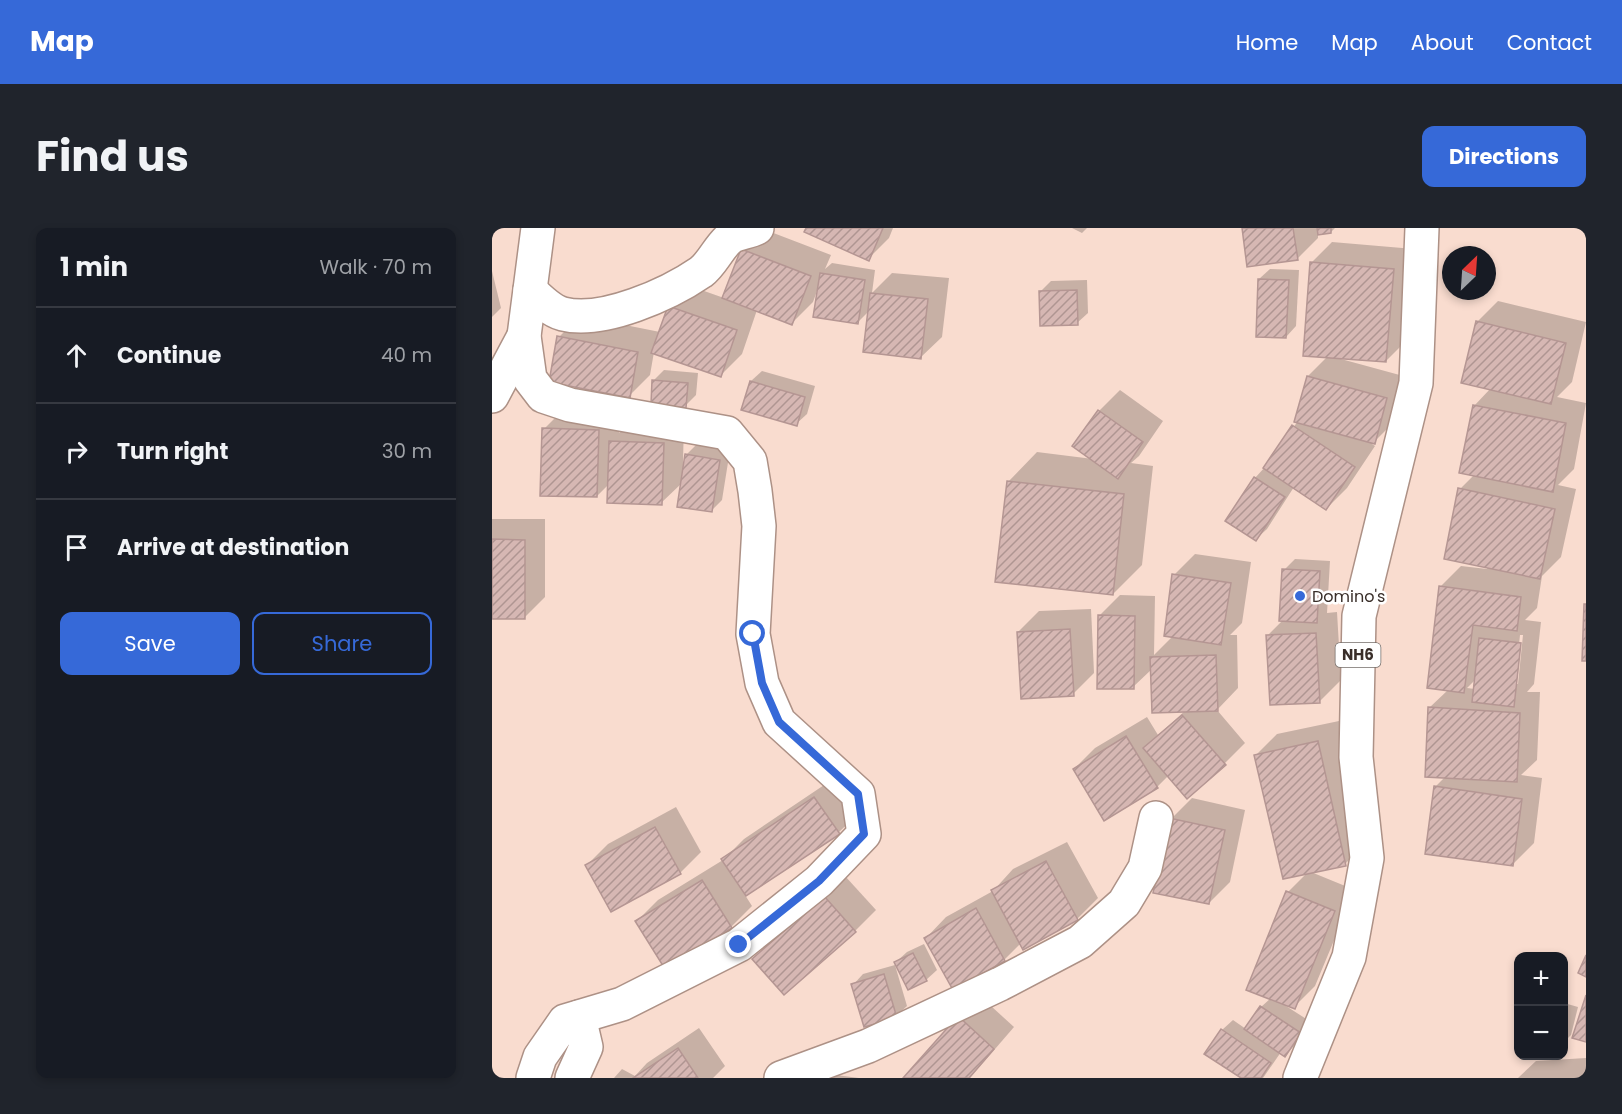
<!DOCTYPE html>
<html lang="en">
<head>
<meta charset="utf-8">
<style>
	body { margin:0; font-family:Poppins,sans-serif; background:#20242c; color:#f1f3f6 }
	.controls { position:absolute; right:18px; bottom:18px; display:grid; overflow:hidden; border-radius:12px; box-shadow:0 3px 9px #0003 }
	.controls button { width:54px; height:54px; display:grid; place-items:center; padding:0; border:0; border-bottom:2px solid #363941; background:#171b24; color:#f1f3f6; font:30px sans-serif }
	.compass { position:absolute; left:950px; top:18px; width:54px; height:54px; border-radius:50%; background:#171b24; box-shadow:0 3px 9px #0003; rotate:25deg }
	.stop { position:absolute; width:18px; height:18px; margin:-14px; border:4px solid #3669d8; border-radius:50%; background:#fff }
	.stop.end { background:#3669d8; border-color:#fff; box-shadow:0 2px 6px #0008 }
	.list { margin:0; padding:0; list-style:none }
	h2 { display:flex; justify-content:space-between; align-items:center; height:78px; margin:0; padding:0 24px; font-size:26px }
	h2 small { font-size:20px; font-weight:400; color:#9ea1a6 }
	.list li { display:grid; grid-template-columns:39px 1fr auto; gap:18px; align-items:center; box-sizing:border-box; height:96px; padding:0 24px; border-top:2px solid #363941 }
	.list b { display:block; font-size:22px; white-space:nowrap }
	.list em { font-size:20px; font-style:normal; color:#9ea1a6 }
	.actions { display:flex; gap:12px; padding:18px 24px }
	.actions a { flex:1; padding:14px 0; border:2px solid #3669d8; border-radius:12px; text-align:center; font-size:21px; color:#3669d8 }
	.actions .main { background:#3669d8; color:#fff }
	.icon { flex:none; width:33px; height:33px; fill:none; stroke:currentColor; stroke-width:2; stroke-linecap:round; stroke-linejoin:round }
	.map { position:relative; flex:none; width:1094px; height:850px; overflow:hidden; border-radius:12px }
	header { display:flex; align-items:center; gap:36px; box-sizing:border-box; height:84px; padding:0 30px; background:#3669d8; color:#fff }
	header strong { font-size:28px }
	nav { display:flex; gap:33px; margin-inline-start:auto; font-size:21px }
	.intro { display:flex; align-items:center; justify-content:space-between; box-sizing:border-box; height:144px; padding:0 36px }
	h1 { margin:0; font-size:42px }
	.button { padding:15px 27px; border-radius:12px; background:#3669d8; color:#fff; font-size:21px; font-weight:700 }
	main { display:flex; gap:36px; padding:0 36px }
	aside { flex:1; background:#171b24; border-radius:12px; box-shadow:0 3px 9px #0003 }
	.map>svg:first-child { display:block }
	.shadow { fill:#0003; fill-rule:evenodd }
	.building { fill:url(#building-hatch); stroke:#b59693; stroke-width:1.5 }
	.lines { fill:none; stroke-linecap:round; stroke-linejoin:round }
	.street-casing { stroke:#ad9186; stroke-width:36 }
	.highway-casing { stroke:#ad9186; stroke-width:36 }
	.street { stroke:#fff; stroke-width:33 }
	.highway { stroke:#fff; stroke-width:33 }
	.route { stroke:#3669d8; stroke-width:8 }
	.poi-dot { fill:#3669d8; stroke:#fff; stroke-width:2 }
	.labels { text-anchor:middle; stroke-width:5; stroke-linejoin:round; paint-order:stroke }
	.shield { fill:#fff; stroke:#746d69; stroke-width:1.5 }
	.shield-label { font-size:15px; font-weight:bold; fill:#392e29 }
	.poi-label { font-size:16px; fill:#392e29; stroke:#fff; text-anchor:start }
</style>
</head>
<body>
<header>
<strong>Map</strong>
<nav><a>Home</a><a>Map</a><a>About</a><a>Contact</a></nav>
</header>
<div class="intro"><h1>Find us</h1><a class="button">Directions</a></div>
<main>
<aside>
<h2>1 min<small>Walk · 70 m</small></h2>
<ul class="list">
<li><svg class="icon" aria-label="ahead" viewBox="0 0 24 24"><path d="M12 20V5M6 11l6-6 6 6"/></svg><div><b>Continue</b></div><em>40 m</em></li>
<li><svg class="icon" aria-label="right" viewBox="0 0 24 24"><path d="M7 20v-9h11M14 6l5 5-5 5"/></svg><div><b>Turn right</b></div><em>30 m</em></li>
<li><svg class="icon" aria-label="arrive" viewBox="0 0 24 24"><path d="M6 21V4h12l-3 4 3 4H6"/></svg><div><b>Arrive at destination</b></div></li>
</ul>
<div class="actions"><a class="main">Save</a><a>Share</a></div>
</aside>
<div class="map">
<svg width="1094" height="850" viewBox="0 0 1094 850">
	<defs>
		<pattern id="building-hatch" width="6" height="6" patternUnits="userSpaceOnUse" patternTransform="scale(1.5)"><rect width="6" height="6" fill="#d6b7b3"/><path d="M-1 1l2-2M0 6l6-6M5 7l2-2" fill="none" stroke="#af9592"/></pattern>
	</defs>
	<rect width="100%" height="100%" fill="#f9dccf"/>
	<g class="shadow">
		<path d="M316,0H401L397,10L376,31Z"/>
		<path d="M580,0H595L590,5Z"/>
		<path d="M751,0H843L839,4L826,6V10L805,31Z"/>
		<path d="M271,1L339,27L333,41L340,35L383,42L380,65L400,45L457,50L450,109L429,129L377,83L366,94L325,63L321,74L300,95L265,82L250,126L229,147L162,124L158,147L137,168L67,109L88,88L168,104L177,79L198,58L232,70L250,22Z"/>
		<path d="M840,14L922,21L915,112L894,133L849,129V131L915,149L903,193L880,216L883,218L855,260L834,281L802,259L775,301L764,311L763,250L773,239L806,193L816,148L836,128L819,35Z"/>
		<path d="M778,41L807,42L804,98L794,109L767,51Z"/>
		<path d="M0,43L9,80L0,89Z"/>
		<path d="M595,52L596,85L585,95L548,64L559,53Z"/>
		<path d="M1006,73L1094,94L1080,154L1065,169L1094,175L1082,241L1066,257L1084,261L1069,329L1050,348L1045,380L1033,392L1049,394L1042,456L1035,464H1048L1045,532L1029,547L1050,550L1042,615L1021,636L943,559L953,549L937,480L956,462L948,359L969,338L995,341L996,339L968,261L982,247V178L999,160L985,94ZM1028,407H1031L1026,456H1023ZM984,451L983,461L975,460Z"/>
		<path d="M172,142L206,145L204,167L193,178L162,152Z"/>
		<path d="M270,143L323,158L315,186L304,196L259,153Z"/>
		<path d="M628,162L671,193L647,228L639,235L661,238L650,337L621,366L516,254L545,224L601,231L582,217L607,183Z"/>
		<path d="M73,180L127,182V205L139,192L192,194L191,234H193L194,227L205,216L238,222L230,272L219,283L190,255L169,275L117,256L105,268L52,201Z"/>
		<path d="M0,291H53V369L32,390L0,389Z"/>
		<path d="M703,326L759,334L750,395L738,407H745L746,460L725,482L753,515L732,536L676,548L665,559L582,541L603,520L655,489L666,507L694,482L660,441L641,459L607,388L628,367L663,368L662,427L681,408L682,347Z"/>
		<path d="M803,331L838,333L835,385L845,384L849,452L828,473L775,408L791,392L792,342Z"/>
		<path d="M599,381L602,445L581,466L526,404L547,383Z"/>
		<path d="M847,493L874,615L853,636L819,644L863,662L823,758L802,779L794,778L819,794L804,816L793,827L789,824L771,850H752L730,802L741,792L754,801L769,779L779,770L756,761L796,664L815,645L764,527L785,506Z"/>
		<path d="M344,549L368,584L347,604L253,667L260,678L239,699L174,739L145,693L166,672L231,632L252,611Z"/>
		<path d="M700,570L753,582L738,654L717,675L679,591Z"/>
		<path d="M184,579L209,624L188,645L95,637L116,616Z"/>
		<path d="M575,614L606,670L585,691L529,715L512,732L434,710L454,689L501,663L521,641Z"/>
		<path d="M353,648L384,682L363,703L262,731Z"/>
		<path d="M432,716L445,742L434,752L404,734L415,724Z"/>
		<path d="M403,737L415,778L404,788L361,757L371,746Z"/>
		<path d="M488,768L522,799L478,850H413Z"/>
		<path d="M1072,775L1086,779L1079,807L1072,814Z"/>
		<path d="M207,800L233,838L221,850H122L130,841L143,848L155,835Z"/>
		<path d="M1094,830V850H1026L1044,833Z"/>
		<path d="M344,847L367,850H341Z"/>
	</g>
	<g class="building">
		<path d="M314,0H391L377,33L312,4Z"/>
		<path d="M750,0H801L806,32L755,39Z"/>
		<path d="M825,0H839V5L826,7Z"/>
		<path d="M249,21L319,48L300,97L230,70Z"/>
		<path d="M818,34L902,41L894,134L811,128Z"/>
		<path d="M328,45L373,52L366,96L321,89Z"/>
		<path d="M766,51L797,52L794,110L764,109Z"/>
		<path d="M585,62L586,97L548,98L547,63Z"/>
		<path d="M378,65L436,71L429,131L371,124Z"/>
		<path d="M176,78L245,102L229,149L159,125Z"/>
		<path d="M984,93L1074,115L1059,176L969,155Z"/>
		<path d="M65,108L146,124L138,170L57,154Z"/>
		<path d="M815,148L895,170L883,216L802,194Z"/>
		<path d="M160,152L196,155L194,180L159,176Z"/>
		<path d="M258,153L313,169L305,198L249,182Z"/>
		<path d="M981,177L1074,195L1061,264L967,245Z"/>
		<path d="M606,182L651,214L626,251L580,218Z"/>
		<path d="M800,197L863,239L834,282L771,240Z"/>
		<path d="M50,200L107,202L105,269L48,268Z"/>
		<path d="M117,213L172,215L170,277L115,275Z"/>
		<path d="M193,226L228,232L220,284L185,279Z"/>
		<path d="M762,249L793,269L764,313L733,293Z"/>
		<path d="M515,253L632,266L621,367L503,354Z"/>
		<path d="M966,260L1063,281L1048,351L952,331Z"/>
		<path d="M0,311L33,312V391H0Z"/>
		<path d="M790,341L828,343L825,395L787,393Z"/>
		<path d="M680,346L739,355L729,417L672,408Z"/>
		<path d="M947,358L1029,369L1025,403L981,397L972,465L935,460Z"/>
		<path d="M1092,376H1094V433H1090Z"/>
		<path d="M606,387L643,388L642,461H605Z"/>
		<path d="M578,401L582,468L529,471L525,404Z"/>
		<path d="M824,405L828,475L778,477L774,407Z"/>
		<path d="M987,410L1029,415L1022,479L980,474Z"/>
		<path d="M724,427L726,483L660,485L658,429Z"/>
		<path d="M936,479L1028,485L1025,554L933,549Z"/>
		<path d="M690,487L734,537L695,571L651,520Z"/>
		<path d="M634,508L666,560L612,593L581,541Z"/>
		<path d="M826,513L854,638L791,651L762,527Z"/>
		<path d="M942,558L1030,571L1021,638L933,626Z"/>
		<path d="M322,569L348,606L254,668L229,631Z"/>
		<path d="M677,590L733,602L717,676L661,665Z"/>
		<path d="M163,599L189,646L119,684L93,637Z"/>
		<path d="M554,633L586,692L531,722L499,662Z"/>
		<path d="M210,652L240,700L173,741L143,693Z"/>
		<path d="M794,663L843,683L803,781L754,762Z"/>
		<path d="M332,668L364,704L292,767L260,731Z"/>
		<path d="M484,680L513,733L461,762L432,710Z"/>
		<path d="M421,725L435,753L416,762L402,734Z"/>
		<path d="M1094,727V749L1086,745Z"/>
		<path d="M392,746L405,790L372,799L359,756Z"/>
		<path d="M1094,767V814L1080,810Z"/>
		<path d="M768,778L809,805L793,829L752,801Z"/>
		<path d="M466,788L502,821L477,850H411Z"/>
		<path d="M729,801L779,835L769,850H749L712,826Z"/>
		<path d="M186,820L206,850H141Z"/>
	</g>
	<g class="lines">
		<g class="street-casing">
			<g id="street">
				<path d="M38,62C47,71 59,83 71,86C111,96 177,66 209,44C221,35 227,18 239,9C246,5 257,4 265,0"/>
				<path d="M0,168L32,108"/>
				<path d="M41,850L48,829L73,793L130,776L247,717L327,653L372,606L366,566L287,494L270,455L261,406L267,298L263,263L258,233L235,205L78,177L51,168L38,151L32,108L46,0"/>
				<path d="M80,850L94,819L87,789"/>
				<path d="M289,850L376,818L508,756L588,714L632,675L653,640L664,590"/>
			</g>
		</g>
		<g class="highway-casing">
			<path id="highway" d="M808,850L857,729L875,630L864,529L867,388L924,155L930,0"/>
		</g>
		<use href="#street" class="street"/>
		<use href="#highway" class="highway"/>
	</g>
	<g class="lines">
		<path class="route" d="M247,717L327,653L372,606L366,566L287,494L270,455L261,406"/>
	</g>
	<circle class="poi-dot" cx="808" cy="368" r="6"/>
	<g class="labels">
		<rect class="shield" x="843.5" y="415" width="45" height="24" rx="4.5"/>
		<g class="shield-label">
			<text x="866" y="432">NH6</text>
		</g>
		<g class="poi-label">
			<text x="820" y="374">Domino's</text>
		</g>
	</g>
</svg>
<div class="controls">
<button>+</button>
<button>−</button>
</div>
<svg class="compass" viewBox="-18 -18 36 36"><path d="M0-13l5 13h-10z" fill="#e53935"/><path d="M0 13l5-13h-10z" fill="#9ea1a6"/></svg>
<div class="stop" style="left:261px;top:406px"></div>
<div class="stop end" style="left:247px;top:717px"></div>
</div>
</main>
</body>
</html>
